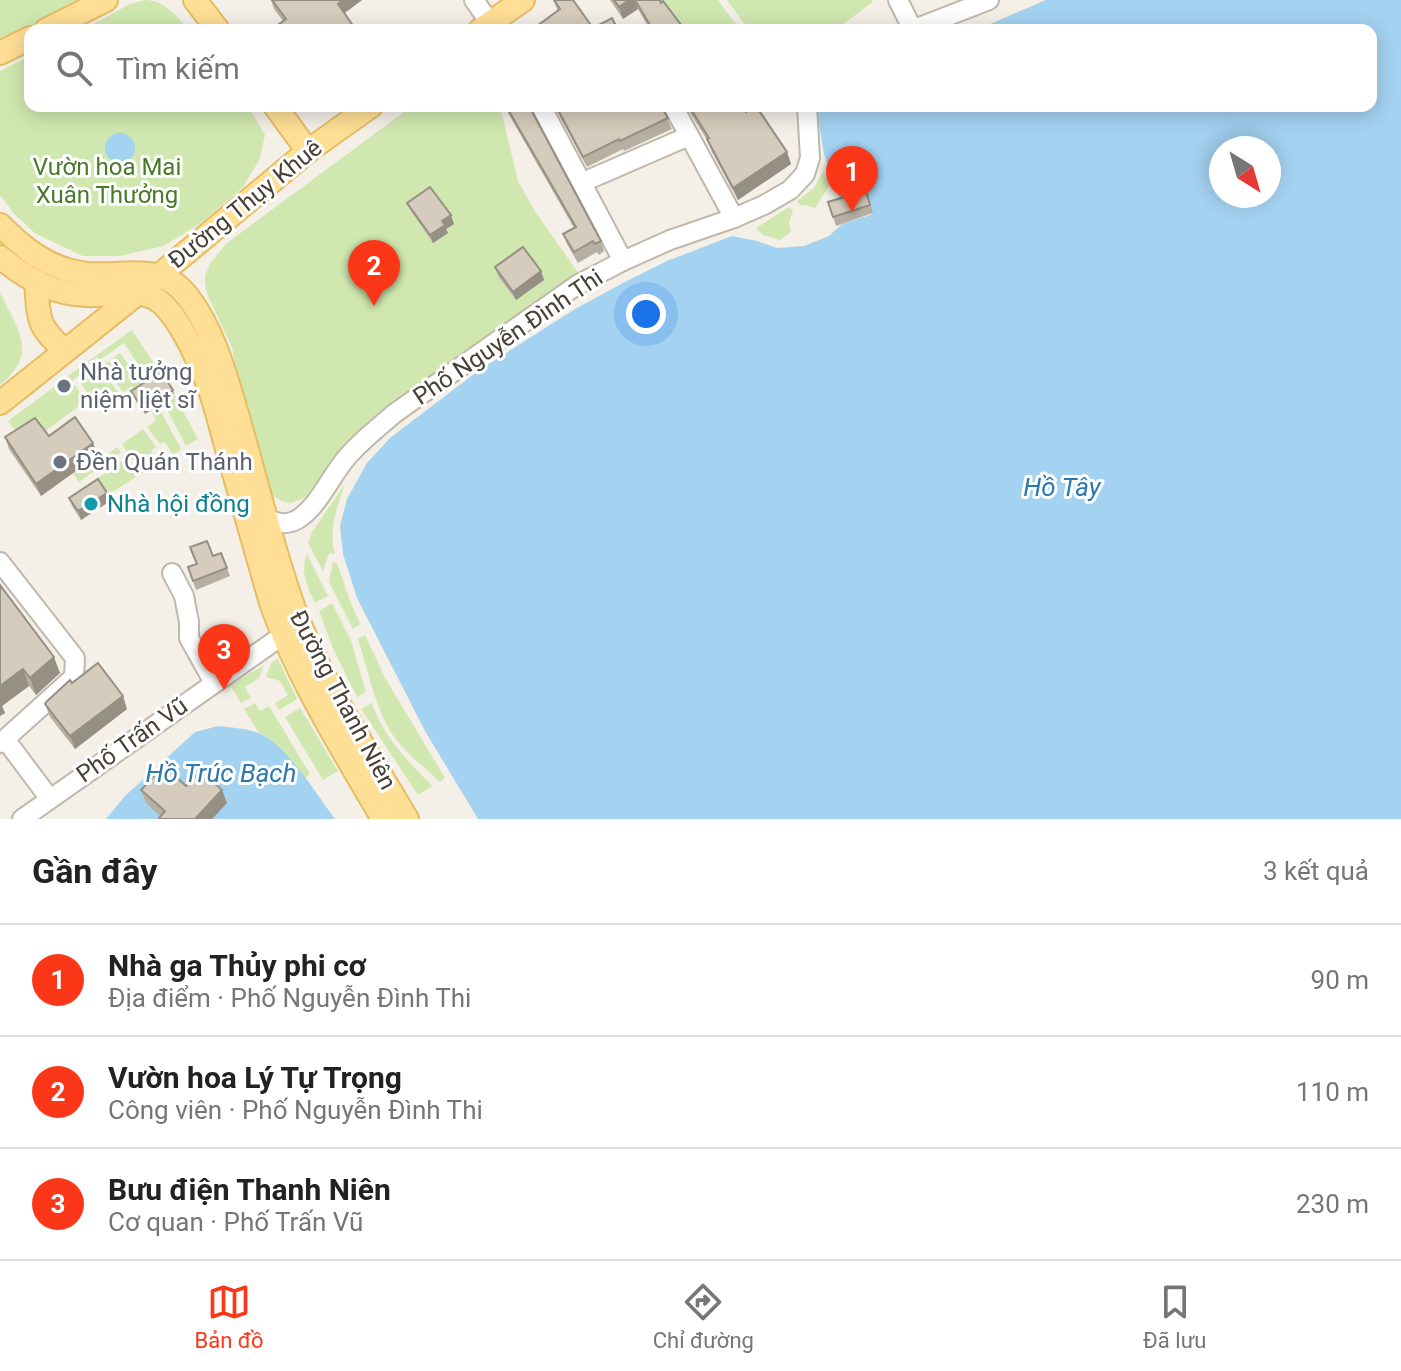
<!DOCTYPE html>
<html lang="vi">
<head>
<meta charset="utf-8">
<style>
	body { margin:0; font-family:Roboto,sans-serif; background:#f6f6f6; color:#222 }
	.compass { position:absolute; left:1209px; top:136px; width:72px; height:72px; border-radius:50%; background:#fff; box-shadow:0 4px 20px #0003; rotate:143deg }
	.you { position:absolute; left:646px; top:314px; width:28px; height:28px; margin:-20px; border:6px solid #fff; border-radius:50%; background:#1a73e8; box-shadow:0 0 0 12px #1a73e833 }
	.badge { display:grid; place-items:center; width:52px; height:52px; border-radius:50%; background:#fb3717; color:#fff; font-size:26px; font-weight:700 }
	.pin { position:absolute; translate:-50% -66px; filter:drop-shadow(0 2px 4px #0008) }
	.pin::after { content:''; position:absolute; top:42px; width:28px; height:24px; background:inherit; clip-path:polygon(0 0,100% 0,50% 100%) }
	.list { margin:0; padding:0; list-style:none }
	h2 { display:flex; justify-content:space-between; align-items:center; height:104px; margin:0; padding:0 32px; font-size:34px }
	h2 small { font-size:26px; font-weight:400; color:#767676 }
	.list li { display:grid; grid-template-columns:52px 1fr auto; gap:24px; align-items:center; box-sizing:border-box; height:112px; padding:0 32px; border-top:2px solid #e0e0e0 }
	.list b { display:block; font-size:30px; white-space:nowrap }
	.list p { margin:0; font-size:26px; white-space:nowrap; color:#767676 }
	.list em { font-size:26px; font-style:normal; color:#767676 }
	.icon { flex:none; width:44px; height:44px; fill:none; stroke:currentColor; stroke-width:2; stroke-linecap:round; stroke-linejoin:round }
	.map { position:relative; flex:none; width:1401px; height:819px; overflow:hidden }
	.search { position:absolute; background:#fff; box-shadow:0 4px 20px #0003; left:24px; right:24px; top:24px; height:88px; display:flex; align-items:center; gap:20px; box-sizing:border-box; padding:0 28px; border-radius:16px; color:#767676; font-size:30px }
	.sheet { height:440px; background:#fff }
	nav { display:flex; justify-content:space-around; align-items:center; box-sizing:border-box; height:112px; border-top:2px solid #e0e0e0; background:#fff; font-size:22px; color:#767676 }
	nav a { display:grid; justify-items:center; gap:4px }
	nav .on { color:#fb3717 }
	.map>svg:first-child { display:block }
	.green { fill:#d0e8b0 }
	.water { fill:#a4d2f1; fill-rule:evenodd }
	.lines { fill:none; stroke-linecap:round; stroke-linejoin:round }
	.minor-casing { stroke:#c0b8aa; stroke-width:22 }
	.major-casing { stroke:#e5bd65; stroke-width:26 }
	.minor { stroke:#fff; stroke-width:18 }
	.major { stroke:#ffdf96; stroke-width:22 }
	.wall { fill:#b8afa3 }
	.shaded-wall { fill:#968f84 }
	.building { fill:#d6ccbd; stroke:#968f84; stroke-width:2 }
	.worship-dot { fill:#6b7280; stroke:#fff; stroke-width:3 }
	.culture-dot { fill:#0f9aa8; stroke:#fff; stroke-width:3 }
	.labels { text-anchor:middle; stroke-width:6; stroke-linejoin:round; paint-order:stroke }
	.park-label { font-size:24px; fill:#487a29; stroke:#fff }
	.street-label { font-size:24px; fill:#474036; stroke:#fff }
	.worship-label { font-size:24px; fill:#5b616d; stroke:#fff; text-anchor:start }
	.culture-label { font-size:24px; fill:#0d838f; stroke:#fff; text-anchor:start }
	.water-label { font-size:26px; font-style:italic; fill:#2d78ac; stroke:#fff }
</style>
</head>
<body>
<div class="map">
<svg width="1401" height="819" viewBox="0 0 1401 819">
	<rect width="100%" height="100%" fill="#f4f0e8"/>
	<g class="green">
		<path d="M0,0H91L0,47Z"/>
		<path d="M145,0C165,0 176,16 189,30H82L130,4Z"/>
		<path d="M657,0H718L740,30H680Z"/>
		<path d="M727,0H872L873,2L835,30H749Z"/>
		<path d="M30,56V106H248L265,135L260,159L243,187L202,222L164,246L119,256H83L36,234L15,215L0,195V71Z"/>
		<path d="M412,106H500L518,181L536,213L577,271V274L342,450L304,498L291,503L281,501L275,497L266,486L237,375L232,347L207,294L205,283V275L211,262L227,243Z"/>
		<path d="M823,171L829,186L815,208L806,205L801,206L797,201L814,188Z"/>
		<path d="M789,207L793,211L789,222L791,232L780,240L763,235L756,228Z"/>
		<path d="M0,292C17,330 40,353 0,385Z"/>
		<path d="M132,330L162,376L151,384L124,343L100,360L97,357L94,359L97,362L72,381L68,376Z"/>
		<path d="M120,353L145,388L138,393L132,386L123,392L104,365Z"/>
		<path d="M100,368L120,395L99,409L80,382Z"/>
		<path d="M75,385L86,401L44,432L22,439L8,421L54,387L61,395Z"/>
		<path d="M174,394L198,439L186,446L163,402Z"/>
		<path d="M159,408L181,449L173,455L165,442L160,444L147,427L156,420L152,413Z"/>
		<path d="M143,429L156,447L151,451L159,463L142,474L122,444Z"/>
		<path d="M117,447L121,452L79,482L73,473L98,455L101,459Z"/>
		<path d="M125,459L136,477L106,496L89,495L84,488Z"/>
		<path d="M345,484C337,508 328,529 335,554L329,553L323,571L308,543L312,532Z"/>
		<path d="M307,554L328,596L315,603C307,586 300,572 307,554Z"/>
		<path d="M333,562L337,563L349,598L360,624L353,629L329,582Z"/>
		<path d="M332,603L351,641L366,692L357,697L334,651L319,611Z"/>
		<path d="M365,635L385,678L445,778L440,782C425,768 408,755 395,738C376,712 368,670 358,639Z"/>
		<path d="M278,659L297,699L279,710L275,703L288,695L280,681L266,677L272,662Z"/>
		<path d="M264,665L259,678L245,687L251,698L241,703L230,685Z"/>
		<path d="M255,703L260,711L269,706L310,774L305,778L271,740L259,733L244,709Z"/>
		<path d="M372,703C383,737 408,761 432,786L418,795L361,709Z"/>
		<path d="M300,708L338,771L323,780L285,717Z"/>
	</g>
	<g class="water">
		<path d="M1046,0H1401V819H478L425,731L357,598L343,554L340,526L347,499L367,463L390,438L478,371L575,309L625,282L667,261L732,236L757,241L777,248L804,246L829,236L842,224L873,214L842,205L824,154L816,106H1371V30H976ZM1221,148H1269V196H1221Z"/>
		<circle cx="120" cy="148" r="15"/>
		<path d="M218,726C232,728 248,728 261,734C288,747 317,795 335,819H106L125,796L195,732Z"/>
	</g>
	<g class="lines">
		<g class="minor-casing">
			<g id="minor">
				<path d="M474,0L495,30"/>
				<path d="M898,0L913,30"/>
				<path d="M912,30L989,0"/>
				<path d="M541,106L623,261"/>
				<path d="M673,106L734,218"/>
				<path d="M583,182L689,136"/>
				<path d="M265,518C278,524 289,526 301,517C320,503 332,474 348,456C362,440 379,427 395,413L577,285L623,261L670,240L734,218L764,205L790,190L805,174L810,158L807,106"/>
				<path d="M0,562L75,658L74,677L5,739"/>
				<path d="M172,573L184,596L189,622V638L214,683"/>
				<path d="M0,743L5,739L50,799"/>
				<path d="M22,819L283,635"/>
			</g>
		</g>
		<g class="major-casing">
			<g id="major">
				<path d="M195,0L218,30"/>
				<path d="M46,30L106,0"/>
				<path d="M480,30L523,0"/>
				<path d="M0,53L30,38"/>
				<path d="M275,106L308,151"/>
				<path d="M0,225C23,248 47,268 81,273C121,280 158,258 188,297C214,331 225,374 237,414C255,476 270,539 291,600C316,674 367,751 407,819"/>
				<path d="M0,257C27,279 57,297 94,295C114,294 135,289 154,298C172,307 191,344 199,363C213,392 220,425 229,456C243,505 257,554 271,603C298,679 343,750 383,819"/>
				<path d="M36,282C39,319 36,325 65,351"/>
				<path d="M0,403L138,293L308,151L371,106"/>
			</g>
		</g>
		<use href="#minor" class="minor"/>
		<use href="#major" class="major"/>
	</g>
	<g class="wall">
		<path d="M271,0H362L344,13L283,21L274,9Z"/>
		<path d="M553,0H573L593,28L618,30H538L537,26L558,11Z"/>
		<path d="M610,0H660L685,30H650L638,9L623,19Z"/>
		<path d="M504,106H529L601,241L604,251L599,255L597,252L578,263L567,244L563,234L574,228Z"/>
		<path d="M554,106H661L672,129L624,151L623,149L587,167Z"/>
		<path d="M686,106H742L787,152L791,164L738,200L712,152L707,140Z"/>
		<path d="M865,187L873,213L836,226L828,202L851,195Z"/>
		<path d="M407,203L454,224L446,229L448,233L433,243L411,211Z"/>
		<path d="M495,267L541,271L544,280L516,300L498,276Z"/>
		<path d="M49,436L98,455L41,496L9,449L5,437Z"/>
		<path d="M69,498L110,501L81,520L72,506Z"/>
		<path d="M221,553L230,576L196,590L188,567Z"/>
		<path d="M0,585L60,673L36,695L29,686L2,706L5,713L0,716Z"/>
		<path d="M72,683L127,709L75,749L50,717L45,704Z"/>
		<path d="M186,786L227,803L212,819H159L160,816L146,803L141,790Z"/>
	</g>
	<g class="shaded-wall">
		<path d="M343,0H362L342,15L338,4Z"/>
		<path d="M629,0H634L638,9L623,19L619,7Z"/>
		<path d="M787,152L791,164L738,200L733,188Z"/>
		<path d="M451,215L454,224L446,229L448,233L433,243L430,235L442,221Z"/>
		<path d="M541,271L544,280L516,300L513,292Z"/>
		<path d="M173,390L174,394L145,414L143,410Z"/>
		<path d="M93,443L98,455L41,496L36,484Z"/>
		<path d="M107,493L110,501L81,520L78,511Z"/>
		<path d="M54,657L60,673L36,695L30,678Z"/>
		<path d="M23,669L29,686L2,706L5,713L0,716V686Z"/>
		<path d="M123,696L127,709L75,749L70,736Z"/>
		<path d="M222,790L227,803L212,819H195Z"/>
	</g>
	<g class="building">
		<path d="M272,0H343L338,4L356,30H271L286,19Z"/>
		<path d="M554,0H573L593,28L612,18L618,30H540L537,26L560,9Z"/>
		<path d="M614,0H629L619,7Z"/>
		<path d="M635,0H660L661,3L663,1L685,30H653Z"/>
		<path d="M506,106H529L601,241L595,244L593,241L574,252L563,234L576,227Z"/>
		<path d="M556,106H661L668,118L620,141L619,139L583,157Z"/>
		<path d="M689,106H742L746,112L756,106L787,152L733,188L707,139L709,138Z"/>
		<path d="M430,187L451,215L442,221L445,225L430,235L407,203Z"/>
		<path d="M865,187L870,205L833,217L828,202L851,195L850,192Z"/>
		<path d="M523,247L541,271L513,292L495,267Z"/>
		<path d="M161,372L173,390L143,410L131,391Z"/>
		<path d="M75,417L93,443L36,484L5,437L35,418L49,436Z"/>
		<path d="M98,479L107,493L78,511L69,498Z"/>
		<path d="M207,541L213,556L221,553L227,568L193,581L188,567L197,564L190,547Z"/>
		<path d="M0,585L54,657L30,678L23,669L0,686Z"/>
		<path d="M98,663L123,696L70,736L45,704L46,702L70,680L72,683Z"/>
		<path d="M164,766L186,786L201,771L222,790L195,819H160L159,818L165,811L141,790Z"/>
	</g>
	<g class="worship-dot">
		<circle cx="64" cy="386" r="8"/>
		<circle cx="60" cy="462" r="8"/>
	</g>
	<circle class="culture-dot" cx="91" cy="504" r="8"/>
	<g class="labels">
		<g class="park-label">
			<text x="107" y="175">Vườn hoa Mai<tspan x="107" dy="28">Xuân Thưởng</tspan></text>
		</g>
		<g class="street-label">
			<text transform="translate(245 204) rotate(-39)" y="8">Đường Thụy Khuê</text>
			<text transform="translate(508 337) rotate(-34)" y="8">Phố Nguyễn Đình Thi</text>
			<text transform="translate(343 700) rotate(62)" y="8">Đường Thanh Niên</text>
			<text transform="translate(132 740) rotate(-35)" y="8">Phố Trấn Vũ</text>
		</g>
		<g class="worship-label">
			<text x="80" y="380">Nhà tưởng<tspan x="80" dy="28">niệm liệt sĩ</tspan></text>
			<text x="76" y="470">Đền Quán Thánh</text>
		</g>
		<g class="culture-label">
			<text x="107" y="512">Nhà hội đồng</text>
		</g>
		<g class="water-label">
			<text x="1062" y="496">Hồ Tây</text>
			<text x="221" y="782">Hồ Trúc Bạch</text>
		</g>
	</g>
</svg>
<svg class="compass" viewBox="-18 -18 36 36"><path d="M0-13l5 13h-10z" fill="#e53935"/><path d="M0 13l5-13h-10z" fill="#767676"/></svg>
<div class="you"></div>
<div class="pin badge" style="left:852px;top:212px">1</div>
<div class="pin badge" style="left:374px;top:306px">2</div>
<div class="pin badge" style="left:224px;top:690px">3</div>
<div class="search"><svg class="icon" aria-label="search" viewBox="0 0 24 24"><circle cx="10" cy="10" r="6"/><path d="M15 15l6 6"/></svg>Tìm kiếm</div>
</div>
<section class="sheet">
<h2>Gần đây<small>3 kết quả</small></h2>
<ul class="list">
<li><span class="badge">1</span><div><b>Nhà ga Thủy phi cơ</b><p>Địa điểm · Phố Nguyễn Đình Thi</p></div><em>90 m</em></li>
<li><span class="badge">2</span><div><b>Vườn hoa Lý Tự Trọng</b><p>Công viên · Phố Nguyễn Đình Thi</p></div><em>110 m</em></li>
<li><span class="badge">3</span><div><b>Bưu điện Thanh Niên</b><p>Cơ quan · Phố Trấn Vũ</p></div><em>230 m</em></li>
</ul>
</section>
<nav>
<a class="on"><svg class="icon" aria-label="map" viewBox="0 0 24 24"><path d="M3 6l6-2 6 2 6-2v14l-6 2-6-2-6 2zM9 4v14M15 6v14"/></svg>Bản đồ</a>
<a><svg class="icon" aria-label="directions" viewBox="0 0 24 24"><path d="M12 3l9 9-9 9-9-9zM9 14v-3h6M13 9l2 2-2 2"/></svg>Chỉ đường</a>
<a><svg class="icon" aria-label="saved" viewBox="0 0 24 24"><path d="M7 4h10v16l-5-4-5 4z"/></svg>Đã lưu</a>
</nav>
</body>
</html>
